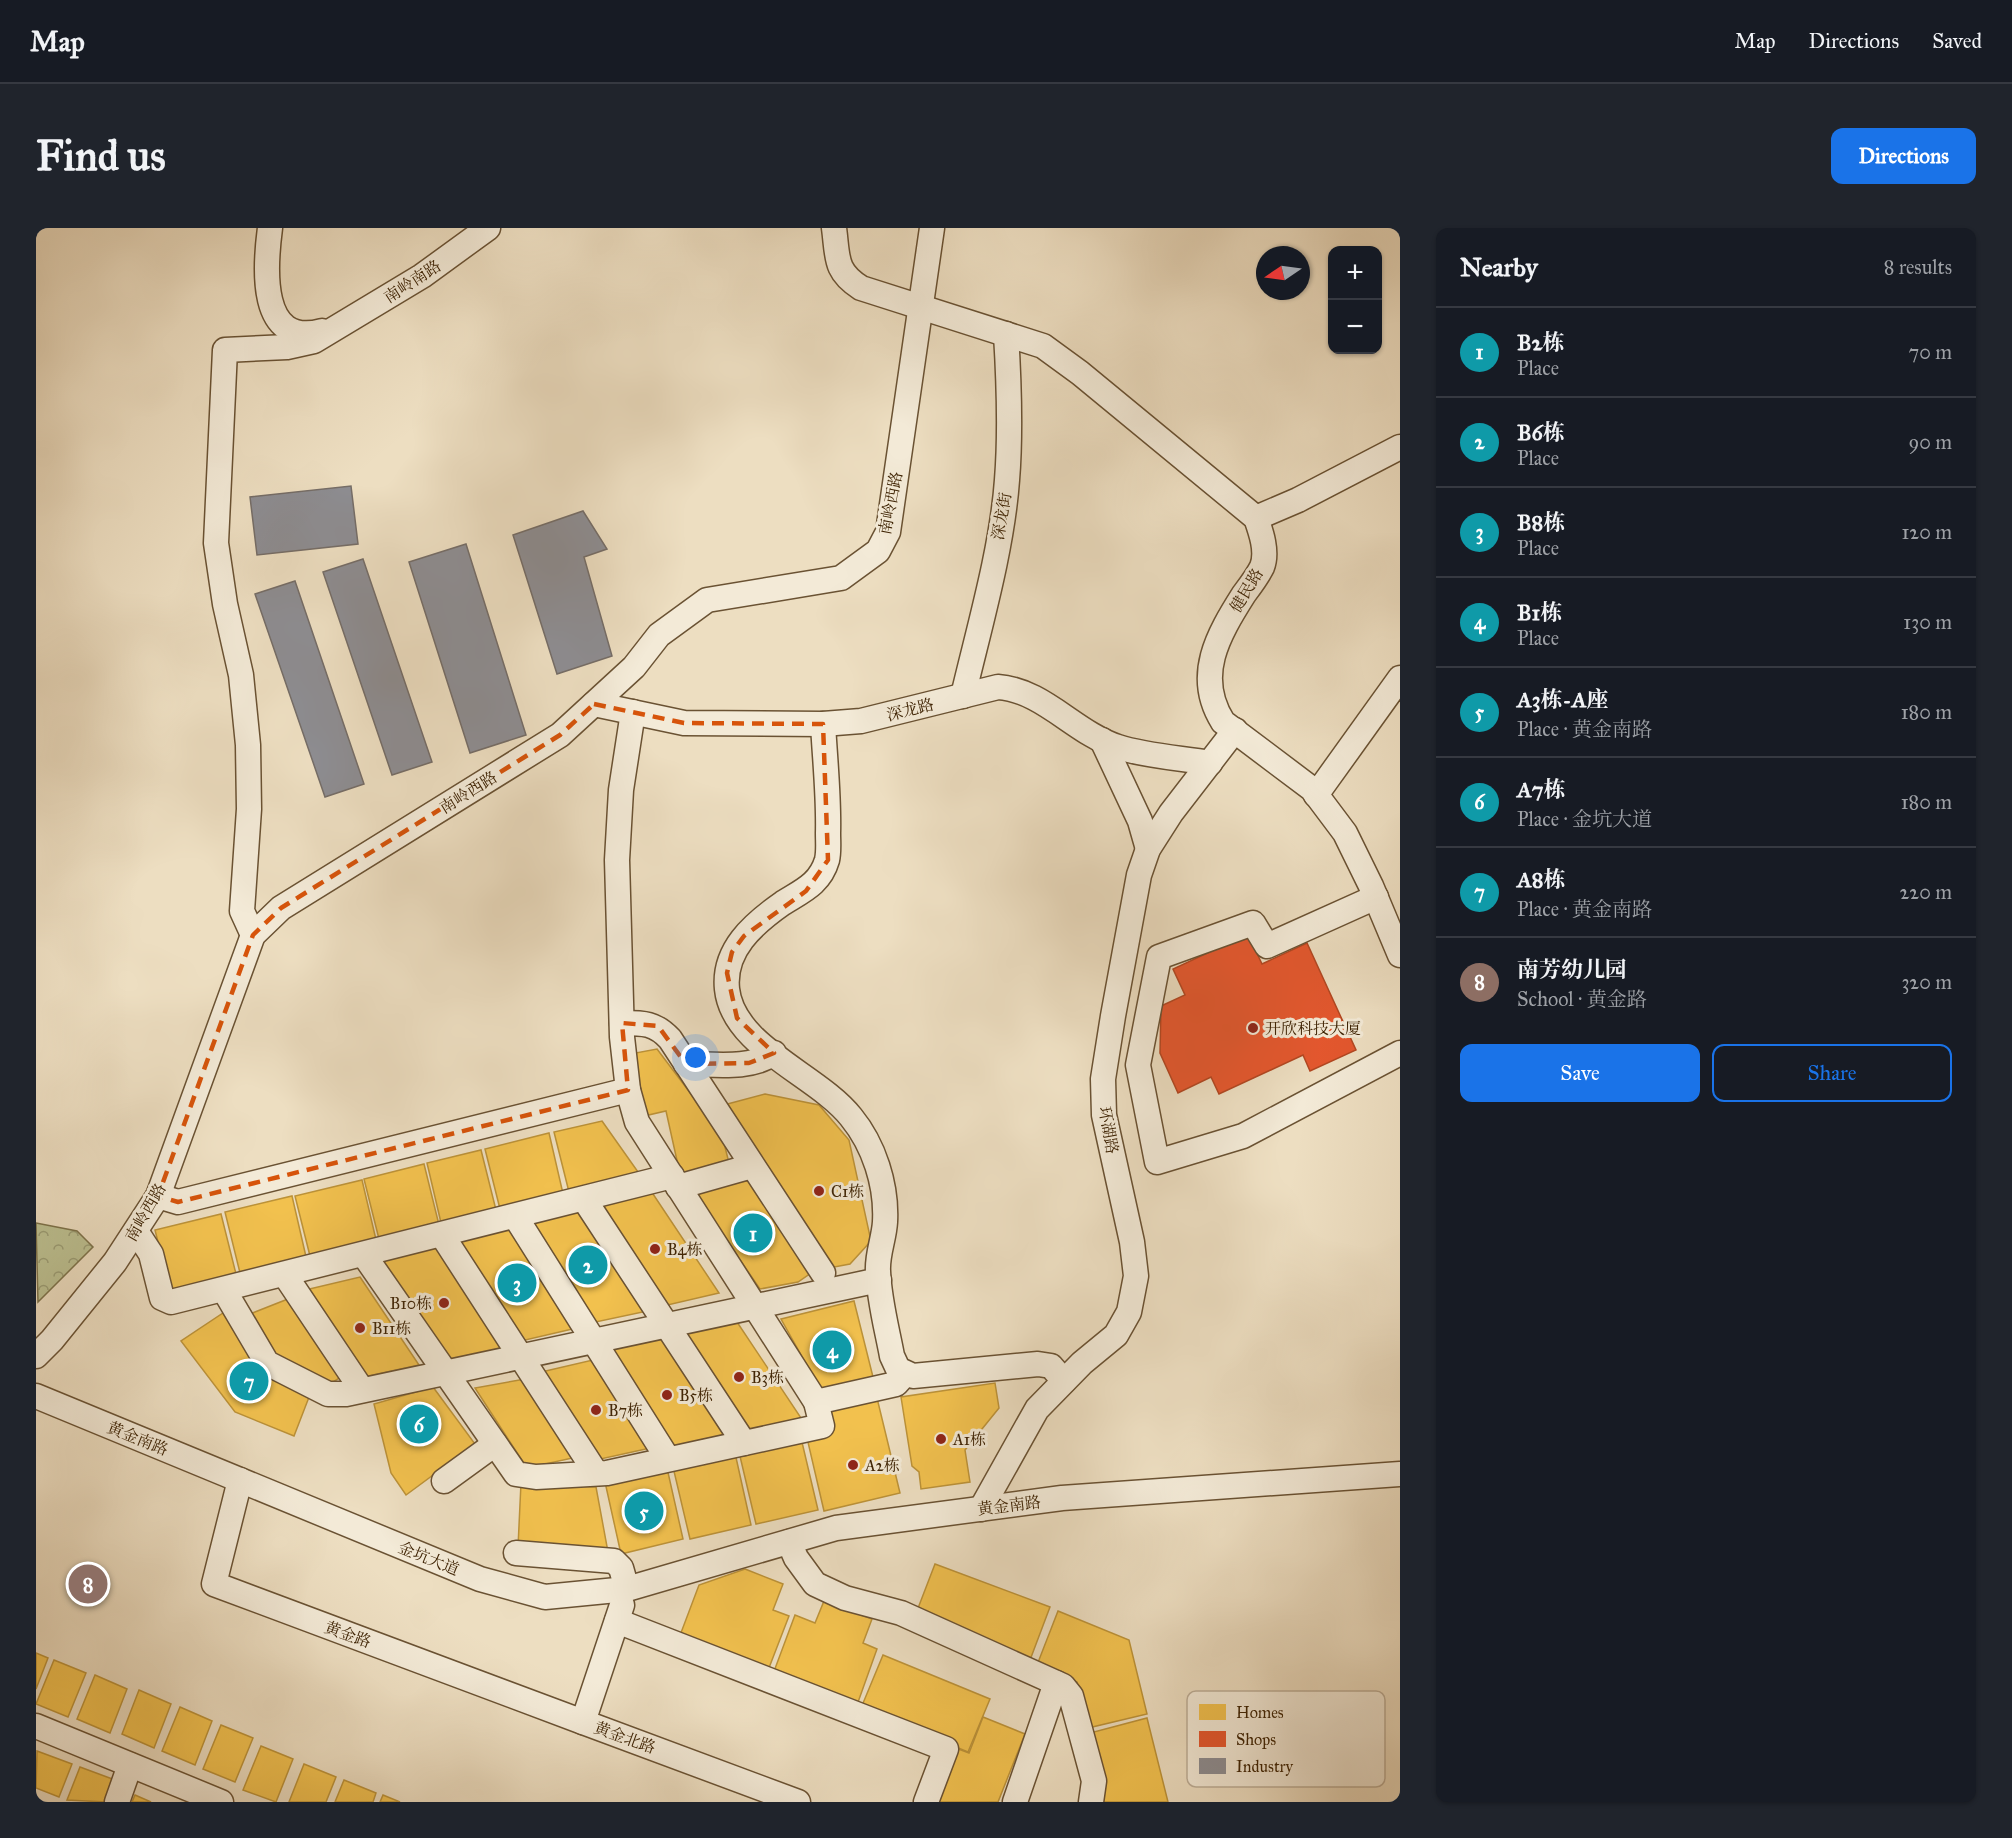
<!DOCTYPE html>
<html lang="en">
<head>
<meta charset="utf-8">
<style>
	body { margin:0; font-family:"IM FELL Great Primer","Noto Serif SC",serif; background:#20242c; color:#f1f3f6 }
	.controls { position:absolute; right:18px; top:18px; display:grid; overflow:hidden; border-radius:12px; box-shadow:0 2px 4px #0004 }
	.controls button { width:54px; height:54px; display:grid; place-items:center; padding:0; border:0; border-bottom:2px solid #363941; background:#171b24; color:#f1f3f6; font:30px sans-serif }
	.compass { position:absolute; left:1220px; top:18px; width:54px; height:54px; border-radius:50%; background:#171b24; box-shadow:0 2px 4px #0004; rotate:257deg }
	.you { position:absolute; left:660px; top:830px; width:21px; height:21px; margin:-15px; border:4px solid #fff; border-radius:50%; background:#1a73e8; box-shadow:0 0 0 9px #1a73e833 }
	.badge { display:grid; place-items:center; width:39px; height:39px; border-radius:50%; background:#1a73e8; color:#fff; font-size:20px; font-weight:700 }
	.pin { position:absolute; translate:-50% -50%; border:3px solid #fff; box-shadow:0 2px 6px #0006 }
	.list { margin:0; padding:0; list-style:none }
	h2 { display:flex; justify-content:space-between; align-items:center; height:78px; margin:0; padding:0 24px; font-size:26px }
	h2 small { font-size:20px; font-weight:400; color:#9ea1a6 }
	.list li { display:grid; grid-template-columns:39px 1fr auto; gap:18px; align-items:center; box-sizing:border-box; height:90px; padding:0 24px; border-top:2px solid #363941 }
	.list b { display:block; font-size:22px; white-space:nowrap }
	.list p { margin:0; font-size:20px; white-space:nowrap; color:#9ea1a6 }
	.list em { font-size:20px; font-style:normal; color:#9ea1a6 }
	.actions { display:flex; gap:12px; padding:18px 24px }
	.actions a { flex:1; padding:14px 0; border:2px solid #1a73e8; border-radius:12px; text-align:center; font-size:21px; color:#1a73e8 }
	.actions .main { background:#1a73e8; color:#fff }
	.map { position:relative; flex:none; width:1364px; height:1574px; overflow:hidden; border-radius:12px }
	header { display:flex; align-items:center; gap:36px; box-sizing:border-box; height:84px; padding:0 30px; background:#171b24; border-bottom:2px solid #363941 }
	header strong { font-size:28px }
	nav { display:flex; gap:33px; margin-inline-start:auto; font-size:21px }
	.intro { display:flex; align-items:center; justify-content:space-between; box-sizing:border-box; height:144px; padding:0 36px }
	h1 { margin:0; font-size:42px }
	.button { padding:15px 27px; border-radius:12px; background:#1a73e8; color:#fff; font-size:21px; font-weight:700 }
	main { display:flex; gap:36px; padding:0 36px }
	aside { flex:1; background:#171b24; border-radius:12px; box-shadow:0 2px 4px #0004 }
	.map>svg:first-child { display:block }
	.forest { fill:url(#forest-crowns); stroke:#7d724a; stroke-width:1.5 }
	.homes { fill:#f2c14e; stroke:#bc9238; stroke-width:1.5 }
	.shops { fill:#e4572e; stroke:#b24721; stroke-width:1.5 }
	.industry { fill:#8d8d92; stroke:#756d67; stroke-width:1.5 }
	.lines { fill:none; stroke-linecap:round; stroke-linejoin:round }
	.minor-casing { stroke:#6a5233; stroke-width:27 }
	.minor { stroke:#f3ead7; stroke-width:24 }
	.marked { fill:none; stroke:#d7540b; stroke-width:4.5; stroke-dasharray:12 8; stroke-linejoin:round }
	.poi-dot { fill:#8f2418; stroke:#f3ead7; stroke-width:2 }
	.labels { text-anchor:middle; stroke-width:6; stroke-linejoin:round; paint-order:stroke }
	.street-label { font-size:16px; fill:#3e2304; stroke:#f3ead7 }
	.poi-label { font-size:16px; fill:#3e2304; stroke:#f3ead7; text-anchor:start }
	.key { fill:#f3ead7; stroke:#bdae98; stroke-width:1.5 }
	.key-label { font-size:16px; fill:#3e2304 }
</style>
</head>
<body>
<header>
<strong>Map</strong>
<nav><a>Map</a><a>Directions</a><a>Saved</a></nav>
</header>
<div class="intro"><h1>Find us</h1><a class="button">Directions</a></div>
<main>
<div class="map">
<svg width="1364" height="1574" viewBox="0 0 1364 1574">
	<defs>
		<pattern id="forest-crowns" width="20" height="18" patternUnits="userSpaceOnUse" patternTransform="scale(1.5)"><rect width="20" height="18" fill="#bcc091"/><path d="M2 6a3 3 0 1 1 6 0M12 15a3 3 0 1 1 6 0" fill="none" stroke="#9a9c74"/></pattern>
	</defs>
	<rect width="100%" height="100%" fill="#eddec1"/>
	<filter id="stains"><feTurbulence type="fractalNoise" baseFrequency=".00333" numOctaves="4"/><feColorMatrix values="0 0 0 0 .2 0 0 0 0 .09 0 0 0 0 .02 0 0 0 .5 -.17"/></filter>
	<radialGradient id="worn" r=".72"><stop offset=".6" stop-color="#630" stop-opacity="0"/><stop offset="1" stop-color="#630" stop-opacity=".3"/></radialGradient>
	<path class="forest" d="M0,995L41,1003L57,1019L2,1074Z"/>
	<g class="homes">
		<path d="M621,821L686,907L693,935L644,946L630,883L608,888L594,826Z"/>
		<path d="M729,866L783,877L813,912L835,1013L814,1036L793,1040L684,878Z"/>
		<path d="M566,893L607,951L534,968L518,904Z"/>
		<path d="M513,905L528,970L465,985L449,921Z"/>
		<path d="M445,922L461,986L406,999L391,935Z"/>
		<path d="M388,936L404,1001L344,1015L328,951Z"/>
		<path d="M326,952L341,1016L275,1032L259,968Z"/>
		<path d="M713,953L775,1045L762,1054L724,1061L658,965L672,956Z"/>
		<path d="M615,963L683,1065L623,1079L556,977Z"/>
		<path d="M256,968L271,1033L205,1049L189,984Z"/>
		<path d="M548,979L616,1082L555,1095L488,993Z"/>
		<path d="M185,986L201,1050L135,1066L119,1002Z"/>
		<path d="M477,997L545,1099L485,1113L418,1011Z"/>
		<path d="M404,1016L472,1119L412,1133L345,1030Z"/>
		<path d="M324,1049L383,1137L323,1150L265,1063Z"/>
		<path d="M257,1069L308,1147L291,1158L240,1134L214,1086Z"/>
		<path d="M818,1073L838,1153L787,1166L745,1091Z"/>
		<path d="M187,1085L225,1141L275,1164L258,1208L199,1184L145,1113Z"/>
		<path d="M699,1091L767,1193L707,1207L640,1105Z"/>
		<path d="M627,1109L695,1212L635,1226L568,1123Z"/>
		<path d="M561,1131L619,1219L560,1232L501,1145Z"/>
		<path d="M489,1151L541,1229L491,1240L439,1160Z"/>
		<path d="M959,1155L963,1180L929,1222L934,1254L885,1261L883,1244L876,1238L865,1169Z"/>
		<path d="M397,1159L439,1216L370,1267L355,1245L338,1176Z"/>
		<path d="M841,1170L864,1265L788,1283L771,1210L791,1182Z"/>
		<path d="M765,1210L782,1282L720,1296L703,1224Z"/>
		<path d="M699,1225L715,1297L654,1311L637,1239Z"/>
		<path d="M631,1240L647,1311L585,1326L569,1254Z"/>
		<path d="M485,1255L560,1259L572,1324L482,1319Z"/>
		<path d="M899,1336L1014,1379L994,1432L879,1388Z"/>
		<path d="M709,1341L747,1356L737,1382L753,1388L731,1445L643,1410L663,1357Z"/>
		<path d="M788,1373L836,1391L827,1415L841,1421L821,1477L737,1446L759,1387L779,1395Z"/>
		<path d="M1022,1383L1093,1412L1111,1486L1052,1500L1041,1454L1001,1437Z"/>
		<path d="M0,1425L12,1430L0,1461Z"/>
		<path d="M847,1427L954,1471L932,1524L825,1480Z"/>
		<path d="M18,1432L50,1445L32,1489L0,1476Z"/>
		<path d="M59,1447L91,1461L74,1505L41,1491Z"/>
		<path d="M103,1462L135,1476L118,1520L86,1506Z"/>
		<path d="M144,1479L176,1493L159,1537L126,1523Z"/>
		<path d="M947,1489L989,1506L962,1574H895L917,1519L933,1525Z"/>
		<path d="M1111,1490L1132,1574H1063L1054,1505Z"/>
		<path d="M185,1497L217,1510L199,1554L167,1541Z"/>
		<path d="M225,1518L257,1531L240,1574L207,1562Z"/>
		<path d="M1,1523L36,1536L23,1569L0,1560Z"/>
		<path d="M268,1536L300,1549L290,1574H253Z"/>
		<path d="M44,1539L79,1552L70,1574L31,1572Z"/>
		<path d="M308,1552L340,1565L337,1574H299Z"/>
		<path d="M99,1567L115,1574H96Z"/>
		<path d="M347,1567L364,1574H344Z"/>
	</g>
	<path class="shops" d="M1212,706L1226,736L1271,715L1320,822L1274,843L1267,827L1183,866L1175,849L1142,865L1124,825L1125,778L1149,767L1137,741Z"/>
	<g class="industry">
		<path d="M315,258L322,316L221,327L214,269Z"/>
		<path d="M547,283L571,321L548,329L576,428L521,446L477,307Z"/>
		<path d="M430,316L490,507L434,525L373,334Z"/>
		<path d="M327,331L396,534L356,547L287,344Z"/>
		<path d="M259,353L328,556L289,569L219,366Z"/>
	</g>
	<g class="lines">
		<g class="minor-casing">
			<g id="minor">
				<path d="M234,0C229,38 222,120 286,103"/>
				<path d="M798,0C802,29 798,43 825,60L1007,118L1044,145L1220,290C1225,304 1232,324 1226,339C1221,349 1214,358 1208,366C1182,407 1158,448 1187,494L1276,561L1309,605L1335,658L1364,727"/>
				<path d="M1220,290L1262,272L1364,219"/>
				<path d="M927,468C943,400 966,322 971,252C975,203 973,154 970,106"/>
				<path d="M558,476L648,495L787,496L825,493L962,459C1007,462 1039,505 1082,519C1110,528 1144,530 1174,535"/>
				<path d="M787,496C789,533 793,569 792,605C792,614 793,624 791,632C784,656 766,663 747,675C717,696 687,722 691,761C697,819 782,847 815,889C838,917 851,957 849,994C848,1011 841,1026 842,1043C843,1072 851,1101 856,1128L862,1141L877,1148L1002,1136L1015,1138L1028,1153"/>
				<path d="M1066,512L1104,593L1112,621"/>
				<path d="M1280,567L1364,450"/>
				<path d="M1340,669L1231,718L1217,695L1123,729L1102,837L1121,934L1207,908L1364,825"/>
				<path d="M217,707L206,683L213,581L212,517L205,447L189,376L180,315L189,122L251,119L278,113L386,48L452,0"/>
				<path d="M586,795C608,795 619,795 634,811L787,1045"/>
				<path d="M650,836C678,836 714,842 738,825"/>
				<path d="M642,959L716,938"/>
				<path d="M122,968L142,974L592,862"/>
				<path d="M548,971L708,1215"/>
				<path d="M479,988L632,1231"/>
				<path d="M100,1003L115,1026L126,1070L135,1074L636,948"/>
				<path d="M406,1007L560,1245"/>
				<path d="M328,1027L480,1246L500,1249L571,1245L786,1198L780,1174L601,894L592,862L586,809L581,632L585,562L597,484"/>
				<path d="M249,1047L326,1162"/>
				<path d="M188,1062L231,1135L292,1166H310L843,1052"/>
				<path d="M0,1128L16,1112L79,1034L122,968L217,707L245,680L524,507L598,439L623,407L671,372L805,350L842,323L852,304L896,0"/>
				<path d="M0,1168L444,1351L509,1369L591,1361L800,1300L1026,1270L1364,1246"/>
				<path d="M780,1174L860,1156L869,1146"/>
				<path d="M204,1252L178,1356L547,1494"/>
				<path d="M408,1253L459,1216"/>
				<path d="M945,1281L1001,1181L1046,1135L1080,1107L1093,1084L1100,1048L1096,1014L1068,887L1067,851L1077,788L1103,647L1112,621L1135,585L1199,502"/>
				<path d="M753,1314L760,1330L779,1356L809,1370L865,1385L1027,1458L1035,1468L1058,1553L1055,1574"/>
				<path d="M480,1325L578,1333L585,1340L591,1361"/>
				<path d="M586,1377L547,1494L762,1574"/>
				<path d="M581,1393L910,1521L890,1574"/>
				<path d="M0,1498L185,1574"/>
				<path d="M81,1574L94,1537"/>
				<path d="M979,1574L1020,1455"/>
			</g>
		</g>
		<use href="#minor" class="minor"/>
	</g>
	<path class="marked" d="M558,476L648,495L787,496L792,632L770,663L708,708L696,724L691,745L701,790L738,825L713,835L650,836L622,798L586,795L592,862L142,974L122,968L217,707L245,680L524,507Z"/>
	<g class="poi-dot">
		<circle cx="1217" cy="800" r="6"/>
		<circle cx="783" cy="963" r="6"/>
		<circle cx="619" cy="1021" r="6"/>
		<circle cx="408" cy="1075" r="6"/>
		<circle cx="324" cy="1100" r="6"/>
		<circle cx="703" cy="1149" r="6"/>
		<circle cx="631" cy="1167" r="6"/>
		<circle cx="560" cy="1182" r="6"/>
		<circle cx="905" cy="1211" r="6"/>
		<circle cx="817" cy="1237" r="6"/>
	</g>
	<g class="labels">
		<g class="street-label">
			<text transform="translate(376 53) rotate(-33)" y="6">南岭南路</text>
			<text transform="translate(854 275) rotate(-79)" y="6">南岭西路</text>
			<text transform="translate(965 288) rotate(-80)" y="6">深龙街</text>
			<text transform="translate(1210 362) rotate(-59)" y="6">健民路</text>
			<text transform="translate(874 481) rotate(-14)" y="6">深龙路</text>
			<text transform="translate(432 564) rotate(-32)" y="6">南岭西路</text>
			<text transform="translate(1073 902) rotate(80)" y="6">环湖路</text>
			<text transform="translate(109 984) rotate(-60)" y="6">南岭西路</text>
			<text transform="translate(102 1210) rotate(22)" y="6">黄金南路</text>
			<text transform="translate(973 1277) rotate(-7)" y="6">黄金南路</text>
			<text transform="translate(393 1330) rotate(22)" y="6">金坑大道</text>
			<text transform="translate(312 1406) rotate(20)" y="6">黄金路</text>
			<text transform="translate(589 1509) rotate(20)" y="6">黄金北路</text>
		</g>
		<g class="poi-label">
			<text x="1229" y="806">开欣科技大厦</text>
			<text x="795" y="969">C1栋</text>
			<text x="631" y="1027">B4栋</text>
			<text x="396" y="1081" text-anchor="end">B10栋</text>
			<text x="336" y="1106">B11栋</text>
			<text x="715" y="1155">B3栋</text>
			<text x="643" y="1173">B5栋</text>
			<text x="572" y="1188">B7栋</text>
			<text x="917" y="1217">A1栋</text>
			<text x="829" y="1243">A2栋</text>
		</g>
	</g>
	<rect x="1151" y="1463" width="198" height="96" rx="9" class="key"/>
	<rect x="1163" y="1476" width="27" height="16" fill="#f2c14e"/>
	<rect x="1163" y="1503" width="27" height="16" fill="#e4572e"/>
	<rect x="1163" y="1530" width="27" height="16" fill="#8d8d92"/>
	<g class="key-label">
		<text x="1200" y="1490">Homes</text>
		<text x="1200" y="1517">Shops</text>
		<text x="1200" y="1544">Industry</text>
	</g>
	<rect width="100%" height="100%" filter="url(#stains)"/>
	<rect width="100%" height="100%" fill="url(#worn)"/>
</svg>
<div class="controls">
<button>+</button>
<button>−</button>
</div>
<svg class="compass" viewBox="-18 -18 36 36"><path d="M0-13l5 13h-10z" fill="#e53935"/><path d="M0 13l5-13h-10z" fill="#9ea1a6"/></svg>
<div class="you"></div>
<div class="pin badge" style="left:717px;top:1005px;background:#0f9aa8">1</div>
<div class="pin badge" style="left:552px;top:1037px;background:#0f9aa8">2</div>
<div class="pin badge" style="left:481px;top:1055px;background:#0f9aa8">3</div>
<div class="pin badge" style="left:796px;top:1122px;background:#0f9aa8">4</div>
<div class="pin badge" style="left:608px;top:1283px;background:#0f9aa8">5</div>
<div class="pin badge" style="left:383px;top:1196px;background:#0f9aa8">6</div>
<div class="pin badge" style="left:213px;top:1153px;background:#0f9aa8">7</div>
<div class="pin badge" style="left:52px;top:1356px;background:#8d6e63">8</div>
</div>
<aside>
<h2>Nearby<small>8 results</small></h2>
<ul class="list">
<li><span class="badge" style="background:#0f9aa8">1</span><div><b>B2栋</b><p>Place</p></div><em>70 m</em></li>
<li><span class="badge" style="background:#0f9aa8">2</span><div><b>B6栋</b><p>Place</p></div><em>90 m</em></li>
<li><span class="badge" style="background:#0f9aa8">3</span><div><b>B8栋</b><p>Place</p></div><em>120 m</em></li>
<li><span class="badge" style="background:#0f9aa8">4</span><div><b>B1栋</b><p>Place</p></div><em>130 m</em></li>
<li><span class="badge" style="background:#0f9aa8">5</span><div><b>A3栋-A座</b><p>Place · 黄金南路</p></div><em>180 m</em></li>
<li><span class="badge" style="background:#0f9aa8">6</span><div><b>A7栋</b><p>Place · 金坑大道</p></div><em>180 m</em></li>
<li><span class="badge" style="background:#0f9aa8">7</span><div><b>A8栋</b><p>Place · 黄金南路</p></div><em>220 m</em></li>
<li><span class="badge" style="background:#8d6e63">8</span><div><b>南芳幼儿园</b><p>School · 黄金路</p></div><em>320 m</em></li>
</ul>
<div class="actions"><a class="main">Save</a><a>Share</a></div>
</aside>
</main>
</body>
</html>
